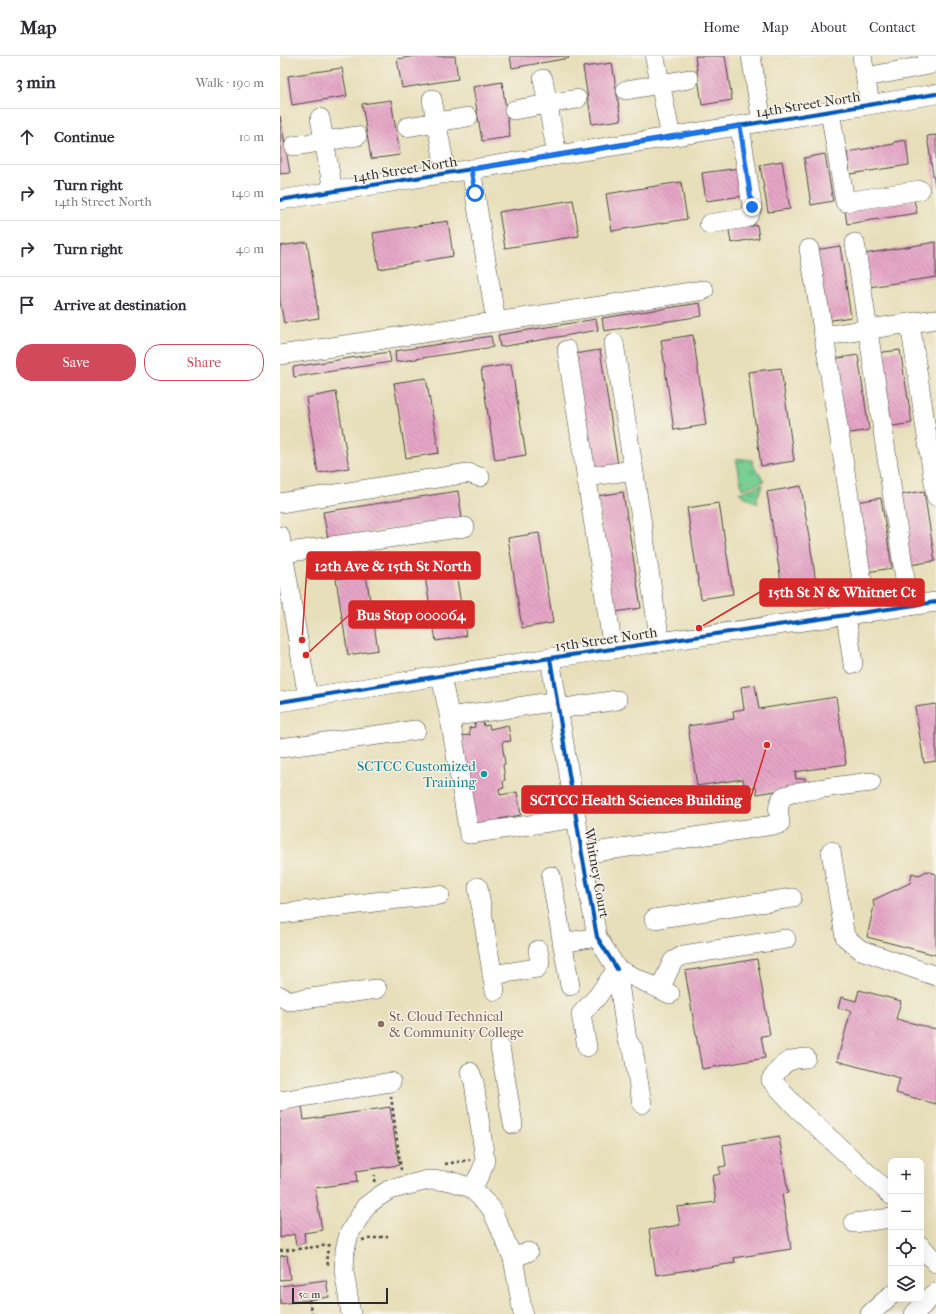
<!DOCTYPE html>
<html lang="en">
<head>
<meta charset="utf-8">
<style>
	body { margin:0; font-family:"IM FELL French Canon",serif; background:#f7f7f7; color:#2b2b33 }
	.controls { position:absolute; right:12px; bottom:12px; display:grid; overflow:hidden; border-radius:8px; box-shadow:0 4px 16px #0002 }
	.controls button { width:36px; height:36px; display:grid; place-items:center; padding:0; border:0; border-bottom:1px solid #e1e1e2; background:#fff; color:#2b2b33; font:20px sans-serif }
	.scale { position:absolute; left:12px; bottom:10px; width:96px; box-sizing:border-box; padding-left:4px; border:2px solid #2b2b2b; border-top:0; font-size:11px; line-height:14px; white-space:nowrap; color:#2b2b2b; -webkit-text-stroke:3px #f7f3e8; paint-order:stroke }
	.stop { position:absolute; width:12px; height:12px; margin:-9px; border:3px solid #1a73e8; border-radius:50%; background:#fff }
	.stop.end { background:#1a73e8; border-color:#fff; box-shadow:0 1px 4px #0008 }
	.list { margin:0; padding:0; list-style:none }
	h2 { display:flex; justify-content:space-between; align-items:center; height:52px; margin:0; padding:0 16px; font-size:17px }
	h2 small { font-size:13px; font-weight:400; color:#7c7c81 }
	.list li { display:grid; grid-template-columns:26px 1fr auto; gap:12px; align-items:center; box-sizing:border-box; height:56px; padding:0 16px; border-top:1px solid #e1e1e2 }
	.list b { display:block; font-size:15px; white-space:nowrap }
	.list p { margin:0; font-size:13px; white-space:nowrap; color:#7c7c81 }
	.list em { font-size:13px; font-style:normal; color:#7c7c81 }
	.actions { display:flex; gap:8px; padding:12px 16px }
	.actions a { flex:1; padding:9px 0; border:1px solid #d1495b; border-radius:16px; text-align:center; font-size:14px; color:#d1495b }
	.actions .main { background:#d1495b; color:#fff }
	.icon { flex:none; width:22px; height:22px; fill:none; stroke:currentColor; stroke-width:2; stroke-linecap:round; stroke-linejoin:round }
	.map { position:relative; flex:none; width:656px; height:1258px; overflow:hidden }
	header { display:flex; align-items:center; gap:24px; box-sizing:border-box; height:56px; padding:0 20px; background:#fff; border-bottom:1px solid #e1e1e2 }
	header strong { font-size:19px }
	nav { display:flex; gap:22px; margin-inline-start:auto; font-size:14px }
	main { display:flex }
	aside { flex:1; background:#fff }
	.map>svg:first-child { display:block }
	.grass { fill:url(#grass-tufts); stroke:#527d60 }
	.building { fill:url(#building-back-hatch) }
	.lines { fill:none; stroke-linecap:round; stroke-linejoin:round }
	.minor-casing { stroke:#474640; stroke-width:20 }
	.path { stroke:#474640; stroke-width:2.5; stroke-dasharray:3 3; stroke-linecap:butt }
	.minor { stroke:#fff; stroke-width:19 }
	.cycleway-casing { stroke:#f7f3e8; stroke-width:6 }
	.cycleway { stroke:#0057b8; stroke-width:4 }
	.route { stroke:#1a73e8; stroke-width:5 }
	.culture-dot { fill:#0f9aa8; stroke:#f7f3e8; stroke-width:1.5 }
	.education-dot { fill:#8d6e63; stroke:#f7f3e8; stroke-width:1.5 }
	.labels { text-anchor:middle; stroke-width:3; stroke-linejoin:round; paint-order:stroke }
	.street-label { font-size:14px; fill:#2b2b2b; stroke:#f7f3e8 }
	.culture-label { font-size:14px; fill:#0d838f; stroke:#f7f3e8; text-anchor:end }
	.education-label { font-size:14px; fill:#785e54; stroke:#f7f3e8; text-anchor:start }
	.leader { fill:none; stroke:#d62828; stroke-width:1.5 }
	.callout-dot { fill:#d62828; stroke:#f7f3e8; stroke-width:1.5 }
	.callout { fill:#d62828; stroke:#d62828; stroke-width:1.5 }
	.callout-label { font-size:15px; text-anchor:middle; font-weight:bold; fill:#fff }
</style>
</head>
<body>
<header>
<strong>Map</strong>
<nav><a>Home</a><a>Map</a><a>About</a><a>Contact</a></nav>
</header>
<main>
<aside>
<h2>3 min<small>Walk · 190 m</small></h2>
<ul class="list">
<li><svg class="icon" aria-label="ahead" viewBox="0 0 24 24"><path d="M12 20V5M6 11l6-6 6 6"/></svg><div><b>Continue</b></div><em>10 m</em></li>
<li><svg class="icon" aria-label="right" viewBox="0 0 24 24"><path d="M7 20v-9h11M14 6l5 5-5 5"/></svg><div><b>Turn right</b><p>14th Street North</p></div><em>140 m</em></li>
<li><svg class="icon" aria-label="right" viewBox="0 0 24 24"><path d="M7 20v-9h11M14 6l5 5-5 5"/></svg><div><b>Turn right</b></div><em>40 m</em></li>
<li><svg class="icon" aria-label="arrive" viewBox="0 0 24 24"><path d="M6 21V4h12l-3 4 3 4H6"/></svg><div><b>Arrive at destination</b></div></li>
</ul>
<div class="actions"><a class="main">Save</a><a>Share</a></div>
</aside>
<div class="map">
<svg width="656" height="1258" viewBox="0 0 656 1258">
	<defs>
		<pattern id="grass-tufts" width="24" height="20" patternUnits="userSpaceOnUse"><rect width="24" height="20" fill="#79cf94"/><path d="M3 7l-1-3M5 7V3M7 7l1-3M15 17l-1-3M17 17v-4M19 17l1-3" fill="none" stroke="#63a879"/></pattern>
		<pattern id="building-back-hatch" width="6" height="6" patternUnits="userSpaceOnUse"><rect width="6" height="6" fill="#e6a6c7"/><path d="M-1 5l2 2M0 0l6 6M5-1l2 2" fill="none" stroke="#bb87a2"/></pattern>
	</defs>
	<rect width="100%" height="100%" fill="#f7f3e8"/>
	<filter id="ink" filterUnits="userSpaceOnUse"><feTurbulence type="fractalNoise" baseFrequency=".025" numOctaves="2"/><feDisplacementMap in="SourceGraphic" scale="8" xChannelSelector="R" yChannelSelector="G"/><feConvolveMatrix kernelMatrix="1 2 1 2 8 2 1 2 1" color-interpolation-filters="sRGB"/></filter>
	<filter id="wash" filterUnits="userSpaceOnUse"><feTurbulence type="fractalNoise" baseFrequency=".012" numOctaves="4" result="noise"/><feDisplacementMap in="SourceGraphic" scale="16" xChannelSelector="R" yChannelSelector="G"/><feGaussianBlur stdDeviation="0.9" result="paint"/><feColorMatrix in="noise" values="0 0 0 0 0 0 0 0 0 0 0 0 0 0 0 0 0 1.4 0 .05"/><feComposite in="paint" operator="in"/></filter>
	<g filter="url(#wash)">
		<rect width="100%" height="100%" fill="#e7dfba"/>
		<g class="grass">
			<path d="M456,402L472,404L473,409L484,425L462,433Z"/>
			<path d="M483,428L477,442L478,448L459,437Z"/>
		</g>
		<g id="blocks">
			<g class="building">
				<path d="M137,0H175L178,23L122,32L117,3Z"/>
				<path d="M230,0H288L289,2L232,12Z"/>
				<path d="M415,0H445L452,44L422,49Z"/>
				<path d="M332,7L341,64L312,68L303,11Z"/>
				<path d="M62,12L67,40L12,49L8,20Z"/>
				<path d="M222,26L230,81L202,85L193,31Z"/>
				<path d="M111,44L120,99L91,103L82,48Z"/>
				<path d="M0,60L10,117L0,118Z"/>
				<path d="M656,79V131H655L647,80Z"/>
				<path d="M626,84L629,109L570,118L567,96L614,88V86Z"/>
				<path d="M545,98L553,145L531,149L524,102Z"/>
				<path d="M502,105L510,153L488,156L480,109Z"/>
				<path d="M459,112L463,140L426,145L422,117Z"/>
				<path d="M401,126L407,163L332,175L326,138Z"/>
				<path d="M293,144L299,180L225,192L219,156Z"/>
				<path d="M634,144L637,157L567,168L565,155Z"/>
				<path d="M168,165L173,200L99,213L93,177Z"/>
				<path d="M477,169L479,182L451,187L449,174Z"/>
				<path d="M27,186L39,262L4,267L0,245V190Z"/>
				<path d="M656,186V221L589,231L584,198Z"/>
				<path d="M560,190L571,261L546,265L535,194Z"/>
				<path d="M420,247L422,260L324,275L322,262Z"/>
				<path d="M316,263L318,274L220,291L218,279Z"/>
				<path d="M413,279L426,369L394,374L381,284Z"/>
				<path d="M211,280L213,291L116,306L115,295Z"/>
				<path d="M320,294L338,409L312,413L294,298Z"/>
				<path d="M620,294L632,367L607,371L596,297Z"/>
				<path d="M109,296L111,306L14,321L13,311Z"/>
				<path d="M578,299L589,374L565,378L553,303Z"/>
				<path d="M231,308L246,399L215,404L201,313Z"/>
				<path d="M501,312L514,405L481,410L468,316Z"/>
				<path d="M146,322L159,397L126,402L114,327Z"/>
				<path d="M56,336L69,412L38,417L26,342Z"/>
				<path d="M521,430L536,526L502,532L487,436Z"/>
				<path d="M178,435L182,462L48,483L43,456Z"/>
				<path d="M644,435L655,505L630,509L619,439Z"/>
				<path d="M343,436L361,552L335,556L317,440Z"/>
				<path d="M601,442L612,512L587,516L576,446Z"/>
				<path d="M439,447L453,538L421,543L407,452Z"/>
				<path d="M259,477L273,567L242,572L228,482Z"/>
				<path d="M174,504L186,580L156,585L143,509Z"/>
				<path d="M86,519L98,594L68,599L56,523Z"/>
				<path d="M475,629L479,653L556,641L566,708L515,716L516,723L525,722L526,730L477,738L476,731L465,733L463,723L417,730L408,670L454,663L453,655L464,653L461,631Z"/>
				<path d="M656,648V705L644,707L635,651Z"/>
				<path d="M202,661L204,670L209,669L210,673L228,669L231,685L222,686L225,708L223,709L225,724L223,725L224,732L219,733L220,739L237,736L241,759L219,763L220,769L193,774L181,680L190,679L189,672L195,671L194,662Z"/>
				<path d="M647,815L656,818V899L587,881L594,850L593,844L630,827L632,817L639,819Z"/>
				<path d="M477,903L490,979L481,980L485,1002L422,1013L405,915Z"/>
				<path d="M579,934L621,945L616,963L656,973V1048L616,1037L620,1022L557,1005L571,955L558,952L561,941L576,945Z"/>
				<path d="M22,1049L24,1064L110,1051L119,1109L76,1115L77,1126L35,1132L42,1174L24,1177L25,1187L16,1189L14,1178L0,1182V1052Z"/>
				<path d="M499,1080L508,1137L502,1138L511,1193L454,1202L455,1207L376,1219L369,1174L400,1169L397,1151L436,1146L432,1120L440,1118L439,1111L446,1110L443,1089Z"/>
				<path d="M7,1199L10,1223L0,1224V1200Z"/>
				<path d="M46,1224L49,1241L0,1248V1230Z"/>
			</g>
		</g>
	</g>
	<g filter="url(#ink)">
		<use href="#blocks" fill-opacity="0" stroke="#474640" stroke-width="1"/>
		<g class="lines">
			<g class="minor-casing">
				<g id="minor">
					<path d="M471,0L482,66"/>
					<path d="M582,0L590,49"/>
					<path d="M375,2L391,81"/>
					<path d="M586,21L649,9L647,0"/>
					<path d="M263,23L277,99"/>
					<path d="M346,34L409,23"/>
					<path d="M152,43L166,117"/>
					<path d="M234,54L297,43"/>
					<path d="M550,55L565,146L640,134"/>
					<path d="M40,62L53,135"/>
					<path d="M127,71L188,61"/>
					<path d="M14,90L77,80"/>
					<path d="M191,113L216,266"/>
					<path d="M0,144L656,38"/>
					<path d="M429,168L466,162C470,159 471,156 472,151L460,70"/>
					<path d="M575,187L629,550"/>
					<path d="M529,193L544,280"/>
					<path d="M630,267L656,440"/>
					<path d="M334,287L380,586"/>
					<path d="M287,294L333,593"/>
					<path d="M0,299L424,234"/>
					<path d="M307,421L353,414"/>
					<path d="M0,447L188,417L200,421"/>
					<path d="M0,480L28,642"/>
					<path d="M3,497L185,471"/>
					<path d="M587,557L544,280L656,263"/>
					<path d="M566,560L573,608"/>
					<path d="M270,602L302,798L317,881L337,913L347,984L353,993L362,1048"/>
					<path d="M161,620L171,668"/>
					<path d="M278,645L176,660L171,668L189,778L296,762"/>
					<path d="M0,646L270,602L656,546"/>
					<path d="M279,653L337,644"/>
					<path d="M0,692L136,674"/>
					<path d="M551,795L565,881L581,894L656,920"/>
					<path d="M302,798L500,768C499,758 496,749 503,741C510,735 577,728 591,726"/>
					<path d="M271,820L290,930"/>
					<path d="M198,831L215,935"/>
					<path d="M0,858L118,843L160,839"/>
					<path d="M374,863L512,842"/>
					<path d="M282,887L317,881"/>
					<path d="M337,913L390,938"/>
					<path d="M212,919L257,912L260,907L258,894"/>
					<path d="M380,933L393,905L404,899L506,883"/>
					<path d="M0,940L9,945L97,933"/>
					<path d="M220,991L233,1068"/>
					<path d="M307,991L301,958L317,941L337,913"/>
					<path d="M526,1002C505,1003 503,1008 491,1024L518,1053L611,1139"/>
					<path d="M190,1016L194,1026L205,1104C203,1115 198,1123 191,1132"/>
					<path d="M0,1045L111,1026"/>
					<path d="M574,1167L611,1162"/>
					<path d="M641,1190L656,1207"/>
					<path d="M233,1202L248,1196"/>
					<path d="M71,1258L64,1215L65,1194L69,1178L86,1150L98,1141L109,1134L148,1124L171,1125L191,1132L211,1152L233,1202L243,1258"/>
					<path d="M590,1258L611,1239"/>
					<path d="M634,1258L656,1236"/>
				</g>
			</g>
			<g class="path">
				<path d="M111,1040L121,1114"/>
				<path d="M165,1108L190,1104"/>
				<path d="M94,1126L95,1119"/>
				<path d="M82,1184L108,1180"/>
				<path d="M0,1195L51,1189"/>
				<path d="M48,1209L46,1198L49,1194"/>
				<path d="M29,1244L32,1258"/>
			</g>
			<use href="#minor" class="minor"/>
			<g class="cycleway-casing">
				<g id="cycleway">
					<path d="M0,144L656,38"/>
					<path d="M270,602L302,798L317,881L337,913"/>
					<path d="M0,646L270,602L656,546"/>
				</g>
			</g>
			<use href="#cycleway" class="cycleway"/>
		</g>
	</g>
	<g class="lines" filter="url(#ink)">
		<path class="route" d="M195,137L191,113L460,70L472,151"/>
	</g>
	<circle class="culture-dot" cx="204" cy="718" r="4"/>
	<circle class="education-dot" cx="101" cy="968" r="4"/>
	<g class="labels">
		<g class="street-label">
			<text transform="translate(528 48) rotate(-9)" y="5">14th Street North</text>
			<text transform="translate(125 113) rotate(-9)" y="5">14th Street North</text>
			<text transform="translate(326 583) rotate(-8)" y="5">15th Street North</text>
			<text transform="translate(317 817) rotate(80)" y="5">Whitney Court</text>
		</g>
		<g class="culture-label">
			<text x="196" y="715">SCTCC Customized<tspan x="196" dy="16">Training</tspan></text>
		</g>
		<g class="education-label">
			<text x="109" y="965">St. Cloud Technical<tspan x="109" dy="16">&amp; Community College</tspan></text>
		</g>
	</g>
	<path class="leader" d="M22 584L27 510M419 572L480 536M26 599L69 559M487 689L470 744"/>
	<g class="callout-dot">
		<circle cx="22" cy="584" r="4"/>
		<circle cx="419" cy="572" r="4"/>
		<circle cx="26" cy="599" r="4"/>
		<circle cx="487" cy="689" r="4"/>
	</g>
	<g class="callout">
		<rect x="27" y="496" width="173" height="27" rx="4"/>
		<rect x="480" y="523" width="164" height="27" rx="4"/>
		<rect x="69" y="545" width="125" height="27" rx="4"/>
		<rect x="242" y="730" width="228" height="27" rx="4"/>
	</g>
	<g class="callout-label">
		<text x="113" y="515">12th Ave &amp; 15th St North</text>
		<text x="562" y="541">15th St N &amp; Whitnet Ct</text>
		<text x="131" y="564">Bus Stop 000064</text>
		<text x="356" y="749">SCTCC Health Sciences Building</text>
	</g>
</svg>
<div class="controls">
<button>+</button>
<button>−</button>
<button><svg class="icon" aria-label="locate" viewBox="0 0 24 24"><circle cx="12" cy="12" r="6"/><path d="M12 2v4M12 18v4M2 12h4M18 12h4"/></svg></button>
<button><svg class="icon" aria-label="layers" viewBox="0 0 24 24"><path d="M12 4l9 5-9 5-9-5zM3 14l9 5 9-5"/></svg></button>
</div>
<div class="scale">50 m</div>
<div class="stop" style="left:195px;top:137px"></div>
<div class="stop end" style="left:472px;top:151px"></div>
</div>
</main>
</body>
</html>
